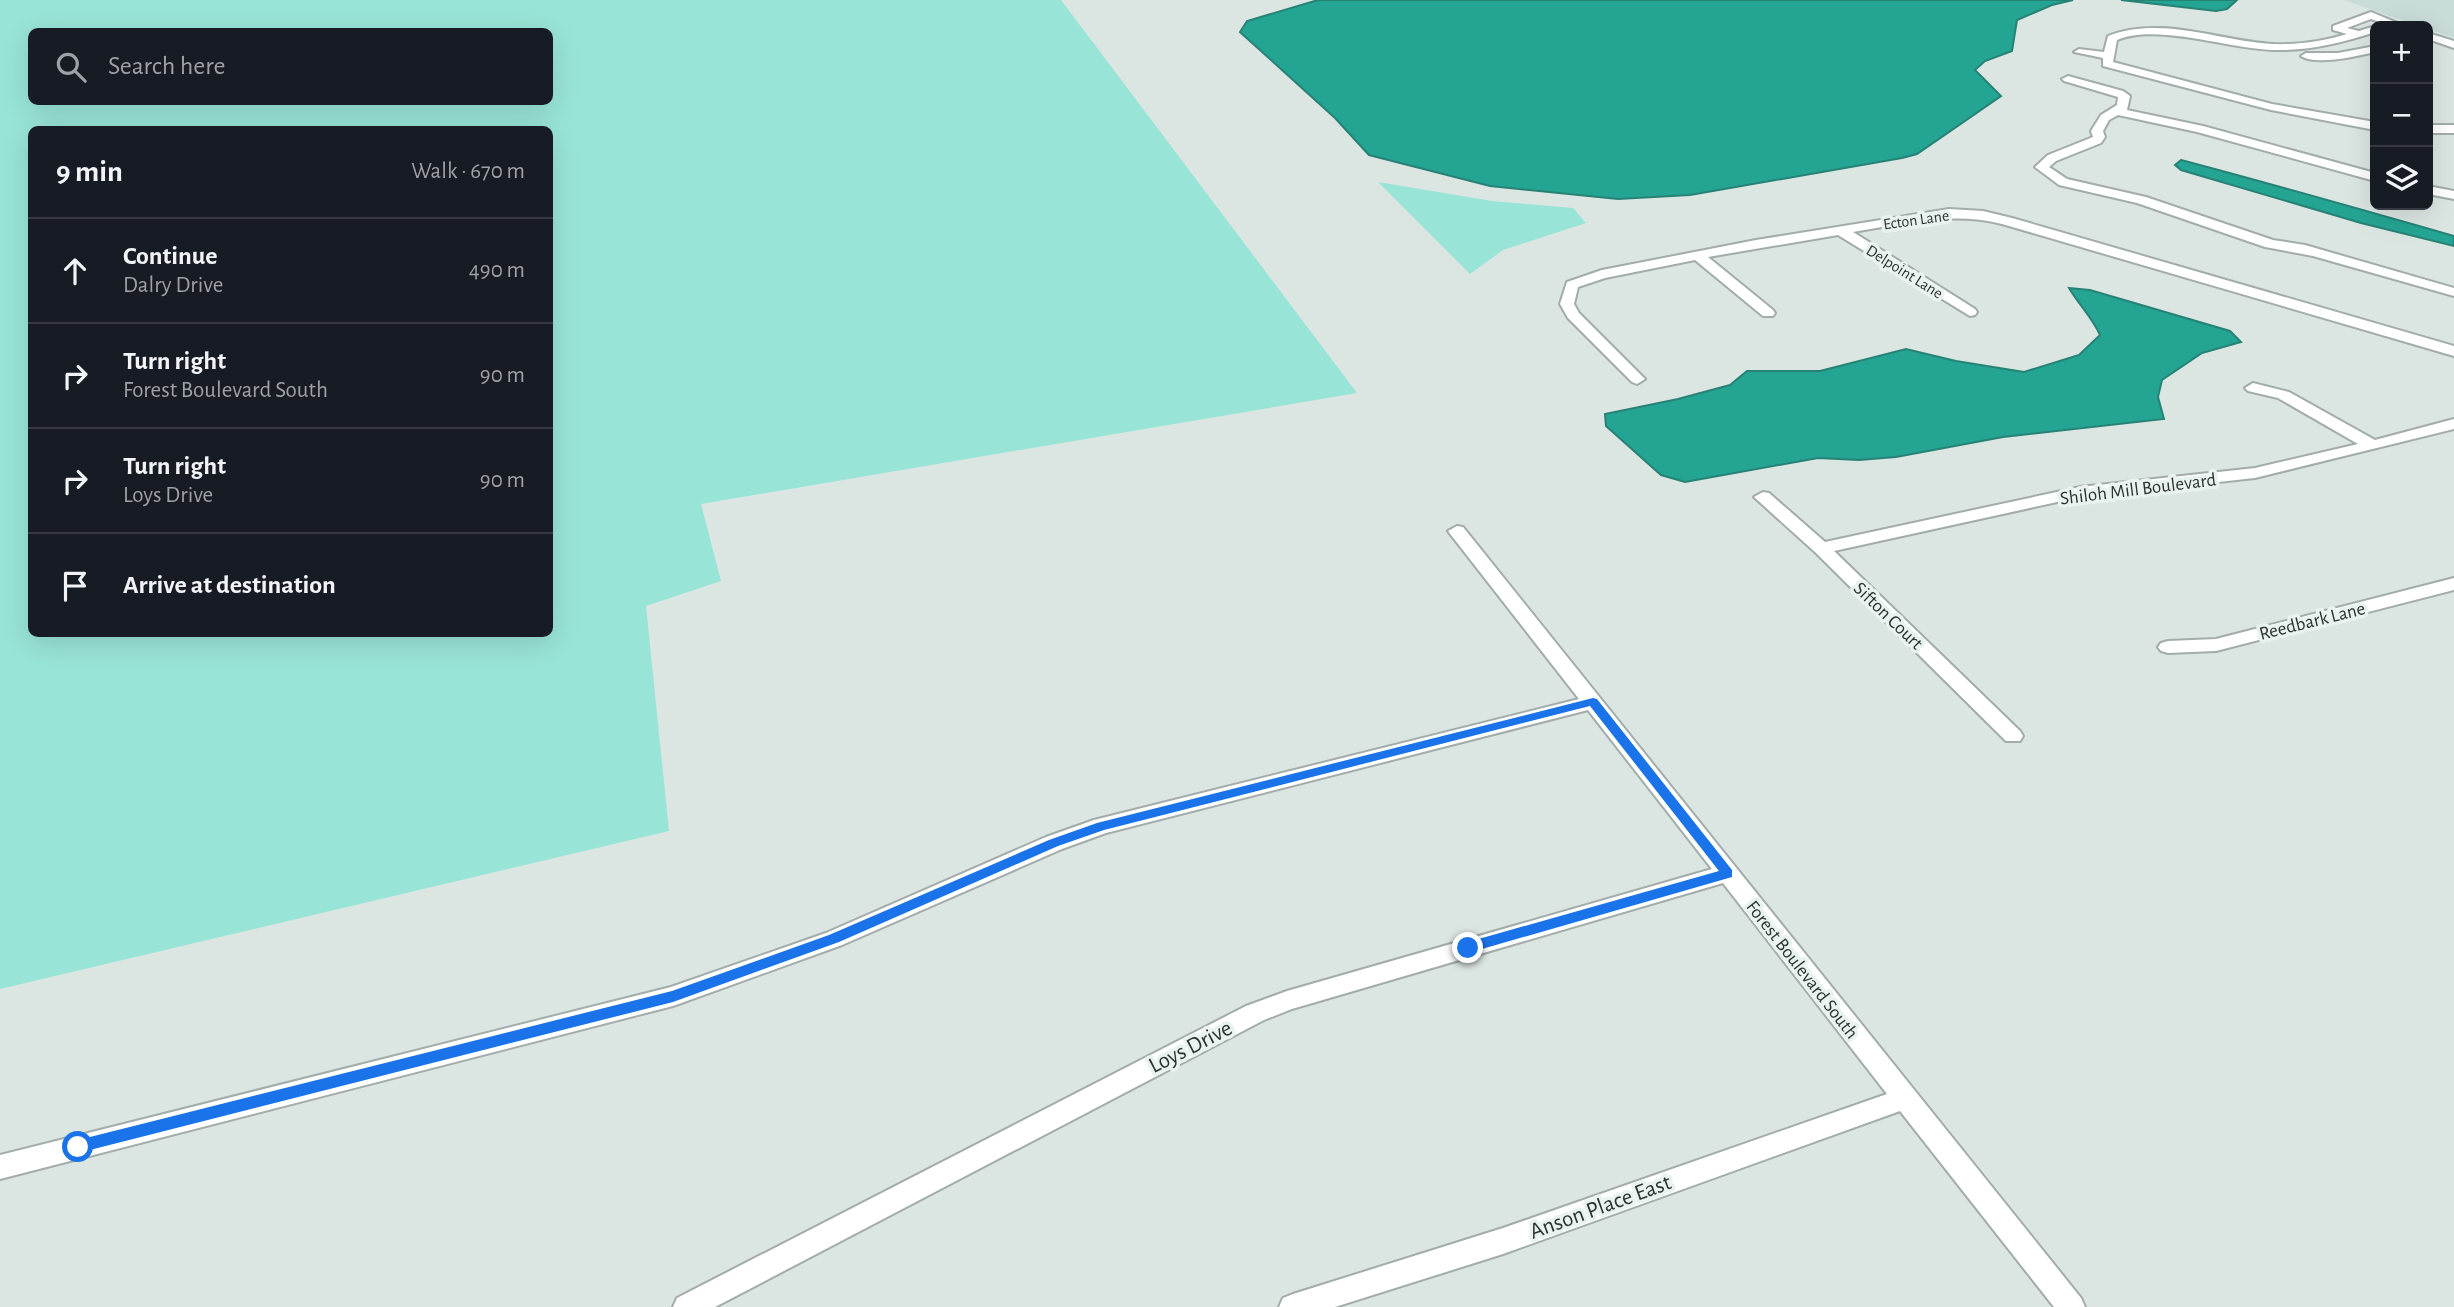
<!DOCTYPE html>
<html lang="en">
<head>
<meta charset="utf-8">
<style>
	body { margin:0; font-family:"Alegreya Sans",sans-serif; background:#20242c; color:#f1f3f6 }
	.controls { position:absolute; right:21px; top:21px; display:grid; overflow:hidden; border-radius:10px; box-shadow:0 7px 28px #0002 }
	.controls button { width:63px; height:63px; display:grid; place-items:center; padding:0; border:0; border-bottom:2px solid #363941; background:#171b24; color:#f1f3f6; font:35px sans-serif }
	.stop { position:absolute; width:21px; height:21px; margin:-16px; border:5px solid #1a73e8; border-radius:50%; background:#fff }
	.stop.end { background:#1a73e8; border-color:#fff; box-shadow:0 2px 7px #0008 }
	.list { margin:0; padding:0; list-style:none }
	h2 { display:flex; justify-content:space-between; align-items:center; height:91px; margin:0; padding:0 28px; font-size:30px }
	h2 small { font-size:23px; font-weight:400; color:#9ea1a6 }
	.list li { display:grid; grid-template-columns:46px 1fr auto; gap:21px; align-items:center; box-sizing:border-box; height:105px; padding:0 28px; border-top:2px solid #363941 }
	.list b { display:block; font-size:26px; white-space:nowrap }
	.list p { margin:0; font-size:23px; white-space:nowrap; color:#9ea1a6 }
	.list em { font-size:23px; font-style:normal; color:#9ea1a6 }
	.icon { flex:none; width:38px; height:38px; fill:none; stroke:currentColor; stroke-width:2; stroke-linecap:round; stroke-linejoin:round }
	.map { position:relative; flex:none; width:2454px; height:1307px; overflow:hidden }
	.search { position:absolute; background:#171b24; box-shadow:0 7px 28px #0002; left:28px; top:28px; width:525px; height:77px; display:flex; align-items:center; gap:18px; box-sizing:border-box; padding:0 24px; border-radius:10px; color:#9ea1a6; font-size:26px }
	.panel { position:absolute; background:#171b24; box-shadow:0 7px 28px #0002; left:28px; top:126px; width:525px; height:511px; border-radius:10px }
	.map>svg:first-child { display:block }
	.built { fill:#c9dcd8 }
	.green { fill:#98e4d6; fill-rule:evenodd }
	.water { fill:#24a593; stroke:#278275; stroke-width:2 }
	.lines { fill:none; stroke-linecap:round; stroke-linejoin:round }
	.street-casing { stroke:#a2acaa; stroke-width:4 }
	.street { fill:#fff; fill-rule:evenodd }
	.route { fill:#1a73e8 }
	.labels { text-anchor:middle; stroke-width:7; stroke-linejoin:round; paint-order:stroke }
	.far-street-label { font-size:16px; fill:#2d3130; stroke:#e8f3f0 }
	.street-label { font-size:19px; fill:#2d3130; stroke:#e8f3f0 }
	.near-street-label { font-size:23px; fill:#2d3130; stroke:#e8f3f0 }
</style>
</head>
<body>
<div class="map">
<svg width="2454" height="1307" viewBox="0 0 2454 1307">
	<rect width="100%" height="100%" fill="#dbe6e3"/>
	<path class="built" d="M2343,0H2454V38L2428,29V26H2420Z"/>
	<g class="green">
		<path d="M0,0H1061L1357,393L701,504L721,581L646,606L669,831L0,989ZM32,32H550V102H32ZM32,130H550V634H32Z"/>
		<path d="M1378,182L1492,201L1573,208L1586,223L1503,250L1470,274Z"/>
	</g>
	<g class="water">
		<path d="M1318,0H2073L2052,5L2017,20L2012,51L1985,61L1975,70L2001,96L1917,154L1902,158L1690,195L1618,199L1490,186L1369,155L1335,118L1240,32L1247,21Z"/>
		<path d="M2121,0H2237L2227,9L2216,11Z"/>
		<path d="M2181,160C2272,184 2363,210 2454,236V246L2361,223L2181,170L2175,165Z"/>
		<path d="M2069,288L2090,290L2230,331L2241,342L2202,353L2162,380L2158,397L2164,419L2003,437L1896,457L1859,460L1818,458L1685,482L1661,475L1606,426L1605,414L1678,399L1730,385L1747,371H1820L1906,349L1956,361L2024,372L2079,355L2100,335C2092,317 2079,305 2069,288Z"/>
	</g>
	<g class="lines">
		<g class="street-casing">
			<g id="street">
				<path d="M2371,12L2405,26H2391L2371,19L2347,28L2359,31L2375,26V32C2342,43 2308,51 2274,50C2228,49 2158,23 2117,40L2113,62L2272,104L2375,122V130L2271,110L2103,66V58L2074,52L2079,49L2104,52L2108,36C2160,15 2220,41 2273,44C2297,45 2325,41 2347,34L2333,30V26Z"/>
				<path d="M2428,33L2454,41V48L2428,39Z"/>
				<path d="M2375,46V52C2357,56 2316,66 2301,56L2306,53H2338Z"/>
				<path d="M2068,76L2123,91L2130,96L2127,110L2203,126L2375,173V181L2197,132L2118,115L2109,120L2103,131L2105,137L2101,143L2056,161L2049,167L2067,179L2146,197L2273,240L2305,245L2454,288V296L2313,256L2265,247L2137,203L2059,185L2035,167L2048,155L2093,137L2091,131L2101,115L2117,105L2118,97L2064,81L2062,79Z"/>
				<rect x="2428" y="125" width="26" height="8"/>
				<path d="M2428,186L2454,191V199L2428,194Z"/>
				<path d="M1949,209L1983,211L2012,218L2454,346V356L2002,224C1952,211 1903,224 1853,232L1975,309L1977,312L1975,315L1970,316L1838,235L1708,257L1773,310L1775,313L1773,316H1763L1695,260L1605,278L1578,287L1574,304L1579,313L1645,379L1637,384L1632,382L1568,318L1560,304L1567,282L1602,270L1756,240Z"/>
				<path d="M2253,383L2289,392L2375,440L2454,419V429L2255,478L2080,497L1834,551L2020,731L2023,736L2020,741H2006L1815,552L1754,497L1763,492L1769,493L1825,542L2080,487L2255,468L2358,444L2278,398L2248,391L2245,388Z"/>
				<path d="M1457,526L1463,527L2081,1298L2085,1307H2054L1900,1111L1503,1254L1335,1307H1279L1283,1298L1293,1294L1503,1228L1887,1094L1723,883L1292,1009L1264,1020L715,1307H673L677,1298L1246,1006L1287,991L1712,869L1588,710L1106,833L1062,849L842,945L673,1006L0,1179V1155L671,987L826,933L1046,837L1094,820L1579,699L1451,535L1448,531Z"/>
				<path d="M2454,578V590L2216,651L2168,653L2161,651L2158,647L2161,643L2168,641L2216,639Z"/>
			</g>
		</g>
		<use href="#street" class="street"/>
	</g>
	<path class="route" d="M1593,698L1597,699L1732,870V877L1468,953L1464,952L1462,948L1468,942L1719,871L1590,706L1104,830L1058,846L839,942L673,1002L78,1153L72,1151L70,1147L72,1142L78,1140L672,991L829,935L1049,840L1097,823Z"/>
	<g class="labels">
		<g class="far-street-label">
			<text transform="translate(1916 219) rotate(-8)" y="6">Ecton Lane</text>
			<text transform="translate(1905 271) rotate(32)" y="6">Delpoint Lane</text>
		</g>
		<g class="street-label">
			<text transform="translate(2138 488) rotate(-7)" y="7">Shiloh Mill Boulevard</text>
			<text transform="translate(1889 615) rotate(44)" y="7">Sifton Court</text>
			<text transform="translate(2312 620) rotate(-14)" y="7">Reedbark Lane</text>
			<text transform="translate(1803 969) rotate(52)" y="7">Forest Boulevard South</text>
		</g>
		<g class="near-street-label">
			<text transform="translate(1190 1046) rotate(-27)" y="8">Loys Drive</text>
			<text transform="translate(1600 1206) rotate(-20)" y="8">Anson Place East</text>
		</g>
	</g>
</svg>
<div class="controls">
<button>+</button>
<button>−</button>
<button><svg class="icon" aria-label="layers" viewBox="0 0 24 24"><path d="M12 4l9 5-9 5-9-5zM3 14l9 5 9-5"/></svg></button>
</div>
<div class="stop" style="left:78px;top:1147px"></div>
<div class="stop end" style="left:1468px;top:948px"></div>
<div class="search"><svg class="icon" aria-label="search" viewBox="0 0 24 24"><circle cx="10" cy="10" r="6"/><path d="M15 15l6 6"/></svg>Search here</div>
<section class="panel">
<h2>9 min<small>Walk · 670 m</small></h2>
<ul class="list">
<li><svg class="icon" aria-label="ahead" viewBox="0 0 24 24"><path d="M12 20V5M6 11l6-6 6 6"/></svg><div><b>Continue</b><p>Dalry Drive</p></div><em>490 m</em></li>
<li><svg class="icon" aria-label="right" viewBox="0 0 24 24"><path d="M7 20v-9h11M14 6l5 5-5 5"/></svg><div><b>Turn right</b><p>Forest Boulevard South</p></div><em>90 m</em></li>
<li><svg class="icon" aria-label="right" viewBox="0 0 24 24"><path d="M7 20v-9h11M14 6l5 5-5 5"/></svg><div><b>Turn right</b><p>Loys Drive</p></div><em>90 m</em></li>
<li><svg class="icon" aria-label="arrive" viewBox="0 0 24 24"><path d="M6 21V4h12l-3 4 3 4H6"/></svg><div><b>Arrive at destination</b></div></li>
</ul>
</section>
</div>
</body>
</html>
